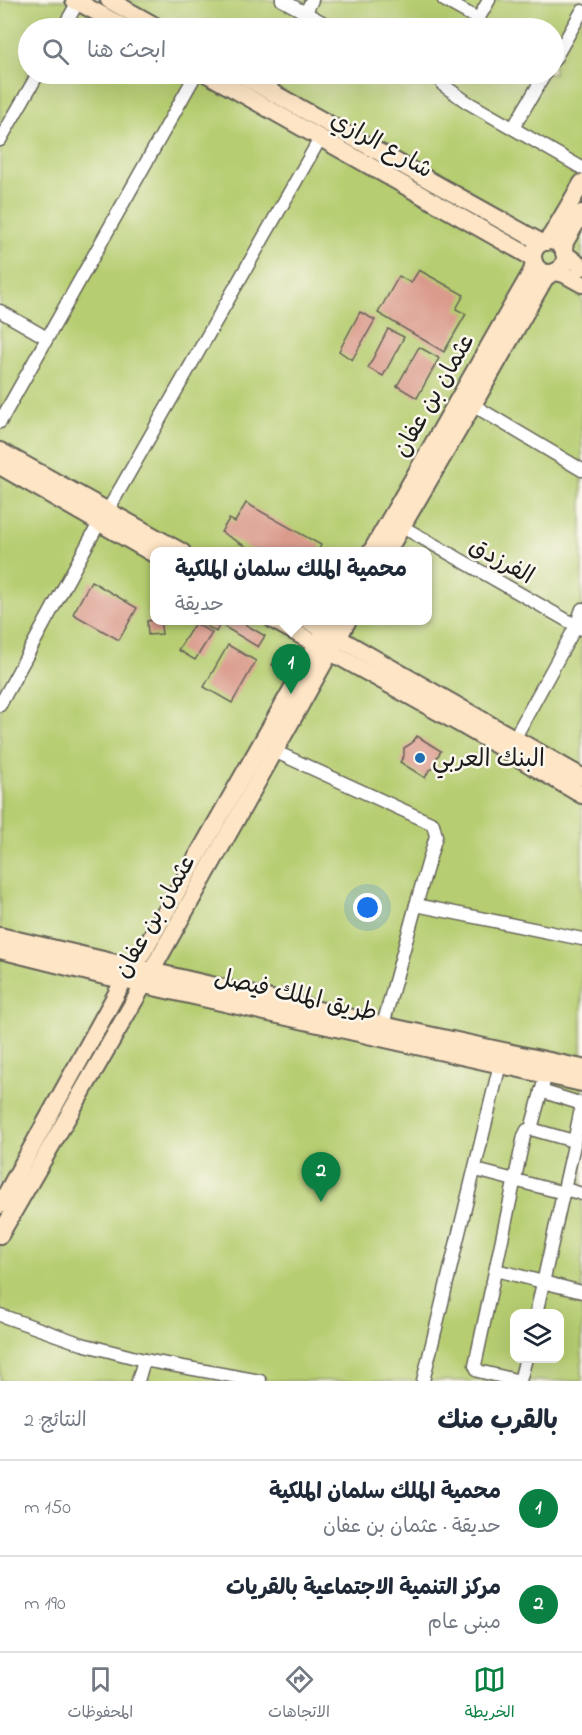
<!DOCTYPE html>
<html lang="ar">
<head>
<meta charset="utf-8">
<style>
	body { margin:0; font-family:"Indie Flower","Playpen Sans Arabic",sans-serif; background:#f6f6f7; color:#1f2937; direction:rtl }
	.controls { position:absolute; right:18px; bottom:18px; display:grid; overflow:hidden; border-radius:12px; box-shadow:0 6px 24px #0002 }
	.controls button { width:54px; height:54px; display:grid; place-items:center; padding:0; border:0; border-bottom:2px solid #e0e1e3; background:#fff; color:#1f2937; font:30px sans-serif }
	.you { position:absolute; left:368px; top:908px; width:21px; height:21px; margin:-15px; border:4px solid #fff; border-radius:50%; background:#1a73e8; box-shadow:0 0 0 9px #1a73e833 }
	.badge { display:grid; place-items:center; width:39px; height:39px; border-radius:50%; background:#0b8043; color:#fff; font-size:20px; font-weight:700 }
	.pin { position:absolute; translate:-50% -50px; filter:drop-shadow(0 2px 3px #0008) }
	.pin::after { content:''; position:absolute; top:32px; width:21px; height:18px; background:inherit; clip-path:polygon(0 0,100% 0,50% 100%) }
	.popup { position:absolute; left:150px; top:547px; width:282px; height:78px; box-sizing:border-box; display:grid; place-content:center; border-radius:12px; background:#fff; filter:drop-shadow(0 2px 4px #0005); font-size:20px; white-space:nowrap; color:#747a83 }
	.popup b { font-size:22px; color:#1f2937 }
	.popup::after { content:''; position:absolute; left:50%; top:100%; margin-left:-12px; border:12px solid transparent; border-top-color:#fff }
	.list { margin:0; padding:0; list-style:none }
	h2 { display:flex; justify-content:space-between; align-items:center; height:78px; margin:0; padding:0 24px; font-size:26px }
	h2 small { font-size:20px; font-weight:400; color:#747a83 }
	.list li { display:grid; grid-template-columns:39px 1fr auto; gap:18px; align-items:center; box-sizing:border-box; height:96px; padding:0 24px; border-top:2px solid #e0e1e3 }
	.list b { display:block; font-size:22px; white-space:nowrap }
	.list p { margin:0; font-size:20px; white-space:nowrap; color:#747a83 }
	.list em { font-size:20px; font-style:normal; color:#747a83 }
	.icon { flex:none; width:33px; height:33px; fill:none; stroke:currentColor; stroke-width:2; stroke-linecap:round; stroke-linejoin:round }
	.map { position:relative; flex:none; width:582px; height:1381px; overflow:hidden; direction:ltr }
	.search { position:absolute; background:#fff; box-shadow:0 6px 24px #0002; left:18px; right:18px; top:18px; height:66px; display:flex; align-items:center; gap:15px; box-sizing:border-box; padding:0 21px; border-radius:33px; color:#747a83; font-size:22px }
	.sheet { height:270px; background:#fff }
	nav { display:flex; justify-content:space-around; align-items:center; box-sizing:border-box; height:84px; border-top:2px solid #e0e1e3; background:#fff; font-size:16px; color:#747a83 }
	nav a { display:grid; justify-items:center; gap:3px }
	nav .on { color:#0b8043 }
	.map>svg:first-child { display:block }
	.green { fill:#b6cd71; stroke:#697446; stroke-width:1.5; fill-rule:evenodd }
	.building { fill:#da9b8d }
	.lines { fill:none; stroke-linecap:round; stroke-linejoin:round }
	.street-casing { stroke:#656258; stroke-width:15 }
	.secondary-casing { stroke:#656258; stroke-width:20 }
	.street { stroke:#fff; stroke-width:12 }
	.secondary { stroke:#fde5c5; stroke-width:16 }
	.poi-dot { fill:#1f6fb2; stroke:#fbf7ec; stroke-width:2 }
	.labels { text-anchor:middle; stroke-width:5; stroke-linejoin:round; paint-order:stroke }
	.street-label { font-size:24px; fill:#1c1c1c; stroke:#fbf7ec }
	.poi-label { font-size:24px; fill:#1c1c1c; stroke:#fbf7ec; text-anchor:start }
</style>
</head>
<body>
<div class="map">
<svg width="582" height="1381" viewBox="0 0 582 1381">
	<rect width="100%" height="100%" fill="#fbf7ec"/>
	<filter id="ink" filterUnits="userSpaceOnUse"><feTurbulence type="fractalNoise" baseFrequency=".0167" numOctaves="2"/><feDisplacementMap in="SourceGraphic" scale="12" xChannelSelector="R" yChannelSelector="G"/><feConvolveMatrix kernelMatrix="1 2 1 2 8 2 1 2 1" color-interpolation-filters="sRGB"/></filter>
	<filter id="wash" filterUnits="userSpaceOnUse"><feTurbulence type="fractalNoise" baseFrequency=".008" numOctaves="4" result="noise"/><feDisplacementMap in="SourceGraphic" scale="24" xChannelSelector="R" yChannelSelector="G"/><feGaussianBlur stdDeviation="1.35" result="paint"/><feColorMatrix in="noise" values="0 0 0 0 0 0 0 0 0 0 0 0 0 0 0 0 0 1.4 0 .05"/><feComposite in="paint" operator="in"/></filter>
	<g filter="url(#wash)">
		<rect width="100%" height="100%" fill="#ede4c6"/>
		<path class="green" d="M0,0H582V1381H0ZM28,28H554V74H28ZM154,552H428V620H154ZM514,1314H560V1358H514Z"/>
		<g id="blocks">
			<g class="building">
				<path d="M419,270L464,295L456,309L466,314L444,352L378,313L399,276L411,283Z"/>
				<path d="M360,312L375,320L352,360L339,351Z"/>
				<path d="M388,329L404,337L383,376L368,368Z"/>
				<path d="M419,347L439,358L417,398L397,386Z"/>
				<path d="M246,503L321,545L318,552H255L221,532L229,519L235,522Z"/>
				<path d="M91,581L137,608L119,640L73,614Z"/>
				<path d="M154,620H160L162,634L148,635L147,621Z"/>
				<path d="M197,620H238L265,636L258,647L220,624L216,632Z"/>
				<path d="M195,623L212,633L195,660L178,650Z"/>
				<path d="M228,645L256,661L232,703L204,687Z"/>
				<path d="M280,651L294,659L286,673L272,665Z"/>
				<path d="M417,736L441,751L436,759L437,767L429,770L425,778L400,762L404,756V748L412,743Z"/>
			</g>
		</g>
	</g>
	<g filter="url(#ink)">
		<use href="#blocks" fill-opacity="0" stroke="#656258" stroke-width="1.5"/>
		<g class="lines">
			<g class="street-casing">
				<g id="street">
					<path d="M282,0L333,28"/>
					<path d="M444,0L478,19"/>
					<path d="M63,28L78,2"/>
					<path d="M298,28L312,0"/>
					<path d="M473,28L489,0"/>
					<path d="M554,60L582,11"/>
					<path d="M449,74L443,85L467,102L582,168"/>
					<path d="M268,90L276,74"/>
					<path d="M513,128L545,74"/>
					<path d="M0,140L38,74"/>
					<path d="M0,311L47,338"/>
					<path d="M473,405L582,470"/>
					<path d="M0,422L196,74"/>
					<path d="M108,510L321,137"/>
					<path d="M401,526L582,629"/>
					<path d="M0,705L99,523"/>
					<path d="M514,739L576,626L582,609"/>
					<path d="M274,751L433,824L436,836L416,905"/>
					<path d="M383,1025L416,905L582,939"/>
					<path d="M541,1091L582,1104"/>
					<path d="M531,1129L570,1140L574,1142V1145L536,1314"/>
					<path d="M574,1142L582,1104"/>
					<path d="M476,1170L564,1193"/>
					<path d="M565,1189L582,1194"/>
					<path d="M496,1270L582,1292"/>
					<path d="M0,1315L82,1344L144,1360L260,1381"/>
					<path d="M526,1358L520,1381L478,1371L475,1365L524,1136L527,1130L531,1129L546,1074"/>
					<path d="M138,1381L144,1360"/>
					<path d="M423,1381L500,1064"/>
				</g>
			</g>
			<g class="secondary-casing">
				<g id="secondary">
					<path d="M74,0L126,28"/>
					<path d="M109,0L159,28"/>
					<path d="M207,74L533,258"/>
					<path d="M239,74L542,243"/>
					<circle cx="549" cy="257" r="16"/>
					<path d="M546,242L552,234L582,183"/>
					<path d="M564,250L565,242L582,213"/>
					<path d="M564,253L582,267"/>
					<path d="M555,272L564,274L582,284"/>
					<path d="M0,451L182,552"/>
					<path d="M0,466L154,554"/>
					<path d="M371,552L532,271L534,262"/>
					<path d="M387,552L473,405L545,278L552,273"/>
					<path d="M273,620L462,725L582,795"/>
					<path d="M307,620L582,777"/>
					<path d="M0,936L396,1028L582,1068"/>
					<path d="M0,950L100,975L582,1083"/>
					<path d="M0,1205L124,980L134,968L331,620"/>
					<path d="M0,1235L152,970L348,620"/>
				</g>
			</g>
			<use href="#street" class="street"/>
			<use href="#secondary" class="secondary"/>
		</g>
	</g>
	<circle class="poi-dot" cx="420" cy="758" r="6"/>
	<g class="labels">
		<g class="street-label">
			<text transform="translate(382 144) rotate(29)" y="8">شارع الرازي</text>
			<text transform="translate(433 395) rotate(-60)" y="8">عثمان بن عفان</text>
			<text transform="translate(502 560) rotate(30)" y="8">الفرزدق</text>
			<text transform="translate(154 916) rotate(-60)" y="8">عثمان بن عفان</text>
			<text transform="translate(296 994) rotate(13)" y="8">طريق الملك فيصل</text>
		</g>
		<g class="poi-label">
			<text x="432" y="766">البنك العربي</text>
		</g>
	</g>
</svg>
<div class="controls">
<button><svg class="icon" aria-label="layers" viewBox="0 0 24 24"><path d="M12 4l9 5-9 5-9-5zM3 14l9 5 9-5"/></svg></button>
</div>
<div class="you"></div>
<div class="pin badge" style="left:291px;top:694px">1</div>
<div class="popup"><b>محمية الملك سلمان الملكية</b>حديقة</div>
<div class="pin badge" style="left:321px;top:1202px">2</div>
<div class="search"><svg class="icon" aria-label="search" viewBox="0 0 24 24"><circle cx="10" cy="10" r="6"/><path d="M15 15l6 6"/></svg>ابحث هنا</div>
</div>
<section class="sheet">
<h2>بالقرب منك<small>النتائج: 2</small></h2>
<ul class="list">
<li><span class="badge">1</span><div><b>محمية الملك سلمان الملكية</b><p>حديقة · عثمان بن عفان</p></div><em>150 m</em></li>
<li><span class="badge">2</span><div><b>مركز التنمية الاجتماعية بالقريات</b><p>مبنى عام</p></div><em>190 m</em></li>
</ul>
</section>
<nav>
<a class="on"><svg class="icon" aria-label="map" viewBox="0 0 24 24"><path d="M3 6l6-2 6 2 6-2v14l-6 2-6-2-6 2zM9 4v14M15 6v14"/></svg>الخريطة</a>
<a><svg class="icon" aria-label="directions" viewBox="0 0 24 24"><path d="M12 3l9 9-9 9-9-9zM9 14v-3h6M13 9l2 2-2 2"/></svg>الاتجاهات</a>
<a><svg class="icon" aria-label="saved" viewBox="0 0 24 24"><path d="M7 4h10v16l-5-4-5 4z"/></svg>المحفوظات</a>
</nav>
</body>
</html>
